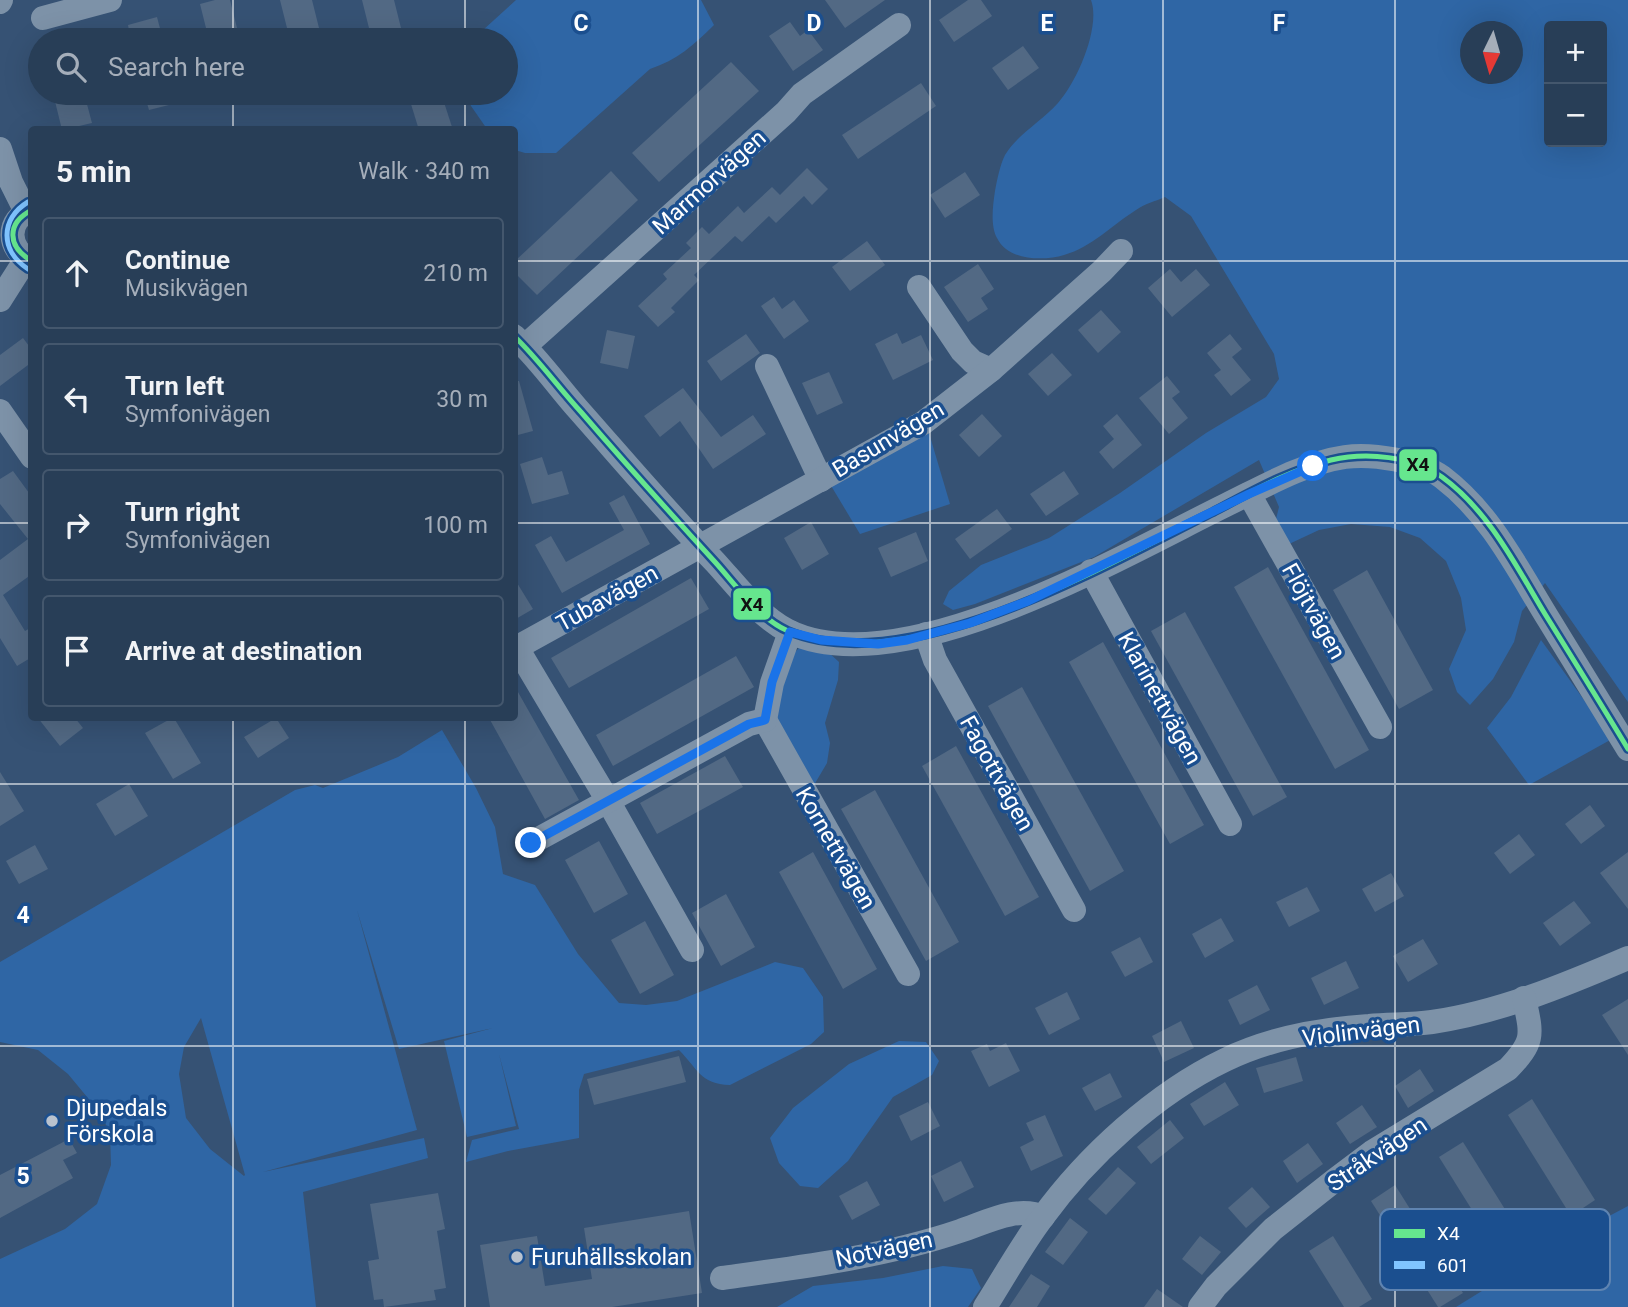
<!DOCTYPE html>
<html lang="en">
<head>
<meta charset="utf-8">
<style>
	body { margin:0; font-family:Roboto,sans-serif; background:#344961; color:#f1f3f6 }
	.controls { position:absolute; right:21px; top:21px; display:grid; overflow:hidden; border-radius:7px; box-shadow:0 7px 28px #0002 }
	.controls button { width:63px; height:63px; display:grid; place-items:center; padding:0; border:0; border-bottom:2px solid #44576d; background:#283e57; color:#f1f3f6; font:35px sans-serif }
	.compass { position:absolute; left:1460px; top:21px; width:63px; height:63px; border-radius:50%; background:#283e57; box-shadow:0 7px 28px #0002; rotate:185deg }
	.stop { position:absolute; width:21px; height:21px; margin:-16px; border:5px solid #1a73e8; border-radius:50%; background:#fff }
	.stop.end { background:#1a73e8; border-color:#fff; box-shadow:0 2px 7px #0008 }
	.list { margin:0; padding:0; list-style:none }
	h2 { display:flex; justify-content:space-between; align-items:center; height:91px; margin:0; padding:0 28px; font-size:30px }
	h2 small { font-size:23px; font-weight:400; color:#a5aeba }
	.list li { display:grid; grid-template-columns:46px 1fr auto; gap:21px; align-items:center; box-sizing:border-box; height:112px; margin:0 14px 14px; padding:0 14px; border:2px solid #44576d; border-radius:7px }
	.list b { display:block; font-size:26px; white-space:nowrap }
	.list p { margin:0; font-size:23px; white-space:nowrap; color:#a5aeba }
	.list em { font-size:23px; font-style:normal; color:#a5aeba }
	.icon { flex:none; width:38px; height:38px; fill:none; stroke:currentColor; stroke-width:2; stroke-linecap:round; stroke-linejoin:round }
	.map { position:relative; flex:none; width:1628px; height:1307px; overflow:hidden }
	.search { position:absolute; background:#283e57; box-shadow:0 7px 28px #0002; left:28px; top:28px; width:490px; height:77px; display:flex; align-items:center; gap:18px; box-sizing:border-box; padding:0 24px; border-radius:38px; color:#a5aeba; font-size:26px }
	.panel { position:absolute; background:#283e57; box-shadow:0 7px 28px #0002; left:28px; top:126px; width:490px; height:595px; border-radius:7px }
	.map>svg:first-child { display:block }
	.green { fill:#2f66a5; fill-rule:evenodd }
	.building { fill:#526984 }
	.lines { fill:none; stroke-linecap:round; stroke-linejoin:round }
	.minor { stroke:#7d92a8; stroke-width:24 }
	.bus-1-casing { stroke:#1b4f8f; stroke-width:10 }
	.bus-2-casing { stroke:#1b4f8f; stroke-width:10 }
	.bus-1 { stroke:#66e68e; stroke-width:5 }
	.bus-2 { stroke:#80c4ff; stroke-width:5 }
	.route { stroke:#1a73e8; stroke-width:9 }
	.grid { fill:none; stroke:#fff; stroke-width:2; stroke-opacity:0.55 }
	.poi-dot { fill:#b9c2ce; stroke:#1b4f8f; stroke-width:2.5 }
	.labels { text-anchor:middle; stroke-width:7; stroke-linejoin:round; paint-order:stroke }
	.street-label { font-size:23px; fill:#fff; stroke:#1b4f8f }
	.poi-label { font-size:23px; fill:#fff; stroke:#1b4f8f; text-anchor:start }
	.key { fill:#1b4f8f; stroke:#5f84b1; stroke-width:2 }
	.key-label { font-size:19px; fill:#fff }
	.grid-label { font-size:23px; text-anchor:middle; font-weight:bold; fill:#fff; stroke:#1b4f8f; stroke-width:7; stroke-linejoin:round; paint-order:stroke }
	.line-badge { stroke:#1b4f8f; stroke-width:2.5 }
	.pale-badge-label { font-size:19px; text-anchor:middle; font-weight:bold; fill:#111 }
</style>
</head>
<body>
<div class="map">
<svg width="1628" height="1307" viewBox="0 0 1628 1307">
	<rect width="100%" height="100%" fill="#365274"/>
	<g class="green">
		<path d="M516,0H701L714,25C694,45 677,60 650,69L556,153H525L515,150L514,130L487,129L471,106L466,93H506V40H472Z"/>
		<path d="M1091,0H1628V702L1545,583L1522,611L1514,642L1493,679L1470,705L1457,692L1449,669L1466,630L1461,598L1446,561L1420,538L1390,527L1351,524L1319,530L1289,544L1274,527L1279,507L1259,460L1094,557L975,604L953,610L943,604L949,591L981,565L1049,538L1120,493L1206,433L1266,397L1279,379L1274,354L1191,216L1165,197C1156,201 1144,204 1136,210C1112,225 1092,247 1064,255C1044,261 1008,261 997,238C990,225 993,205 995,191C997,180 1000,165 1005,155C1018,134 1042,121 1058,103C1077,82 1101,27 1091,0ZM1549,26H1602V142H1549ZM1470,32H1512V74H1470Z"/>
		<path d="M929,433L950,504L860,534L830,484Z"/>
		<path d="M1541,640L1612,739L1529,785L1487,728L1511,697Z"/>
		<path d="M801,646L827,651L839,662L838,680L825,723L830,743L827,763L814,785L773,714L795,652Z"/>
		<path d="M442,730L476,788L495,827L503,874L535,885L578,954L619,1003L646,1005L677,1001L775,962L803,968L823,997L824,1032L811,1044L730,1085C700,1084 698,1069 679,1050L584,1074L579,1090V1138L508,1151L466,1162L472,1140L519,1129L499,1054L516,1126L467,1137L444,1041L493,1028L399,1049L357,910L417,1130L263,1172L424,1138L428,1158L303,1192L316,1307H0V1259L65,1229L97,1204L111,1165L110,1132L97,1109L68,1074L38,1050L0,1042V962L295,790L315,785L323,788L398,757ZM201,1018L245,1175L244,1176L210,1149L186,1118L179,1074L184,1047Z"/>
		<path d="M899,1041L926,1042L939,1061L932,1075L893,1097L848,1161L818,1188L800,1186L779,1163L770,1138L793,1108L849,1064Z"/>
		<path d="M1628,1206V1307H1456L1566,1239Z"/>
		<path d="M943,1266L972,1269L981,1288L968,1307H777L813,1286L883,1278Z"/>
	</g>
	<g class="building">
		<path d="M215,0H230L240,40H209L200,4Z"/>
		<path d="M280,0H312L322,40H290Z"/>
		<path d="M362,0H394L404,40H372Z"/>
		<path d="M825,0H885L845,28Z"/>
		<path d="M968,0H981L992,16L954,42L939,20Z"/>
		<path d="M157,17L163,40H131L128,25Z"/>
		<path d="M790,22L800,36L808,30L823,50L793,71L769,36Z"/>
		<path d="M1023,46L1039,68L1008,90L992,68Z"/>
		<path d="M731,62L759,91L659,182L632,153Z"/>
		<path d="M921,83L936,106L858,159L842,135Z"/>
		<path d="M53,93H84L92,123L62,130Z"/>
		<path d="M144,93H196L197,98L149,110Z"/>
		<path d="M435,93H441L452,127L444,130H419L410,101Z"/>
		<path d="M807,168L828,189L812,205L804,196L776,223L769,216L742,242L735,236L694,275L699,280L671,308L675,312L658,327L638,306L667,279L663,274L691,248L686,243L702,227L709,234L738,206L744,213L772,187L780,195Z"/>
		<path d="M611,171L638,200L537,295L514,272V262Z"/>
		<path d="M965,172L980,195L945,218L930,195Z"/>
		<path d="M867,241L885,265L850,291L832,267Z"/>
		<path d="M978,264L994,289L981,298L988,309L968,322L944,287Z"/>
		<path d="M1170,269L1181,282L1196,269L1210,285L1172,317L1148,288Z"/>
		<path d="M774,297L782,309L794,300L809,321L784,339L761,306Z"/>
		<path d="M1101,310L1121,332L1098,353L1078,330Z"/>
		<path d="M607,330L635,336L628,369L600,363Z"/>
		<path d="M897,333L902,344L921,335L933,360L893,380L875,344Z"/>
		<path d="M746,334L760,353L721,381L707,361Z"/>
		<path d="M1230,334L1242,349L1232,357L1251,380L1231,396L1214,375L1221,370L1207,353Z"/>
		<path d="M23,338L32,350V362L0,386V355Z"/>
		<path d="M1052,353L1072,375L1048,396L1028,374Z"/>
		<path d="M829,372L843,403L817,415L802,383Z"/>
		<path d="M1167,376L1180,392L1172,398L1188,418L1169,434L1139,398Z"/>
		<path d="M514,381H519L533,431L514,436Z"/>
		<path d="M683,388L721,437L753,415L766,434L713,469L680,421L660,437L644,416Z"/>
		<path d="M982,414L1002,436L979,457L959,435Z"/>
		<path d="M1117,414L1142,445L1113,469L1099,452L1114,439L1103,426Z"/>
		<path d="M542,457L548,475L562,471L569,494L532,504L520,464Z"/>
		<path d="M13,471L32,497V574L3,595L25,631L32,627V657L17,666L0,638V560L28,539L0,504V479Z"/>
		<path d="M1064,471L1079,494L1046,516L1030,494Z"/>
		<path d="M624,495L650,544L562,593L535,545L551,536L566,562L624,530L609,503Z"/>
		<path d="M997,509L1012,529L970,559L955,539Z"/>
		<path d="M811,522L829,554L802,570L784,538Z"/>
		<path d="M916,532L928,561L891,577L878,548Z"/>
		<path d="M1268,567L1369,750L1335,769L1234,587Z"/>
		<path d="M1367,570L1433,690L1399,709L1333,590Z"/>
		<path d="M514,578L533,609L514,620Z"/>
		<path d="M691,578L709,609L569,688L551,658Z"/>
		<path d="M1185,612L1287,797L1253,816L1151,631Z"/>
		<path d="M1103,642L1204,825L1170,844L1069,662Z"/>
		<path d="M736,656L754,687L613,766L596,735Z"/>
		<path d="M514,685L579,800L545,819L489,718H514Z"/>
		<path d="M1022,687L1124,871L1090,891L988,706Z"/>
		<path d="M38,718H75L83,728L60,746Z"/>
		<path d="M172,718H174L201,763L173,779L145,733Z"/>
		<path d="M276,718L289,738L258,758L244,737Z"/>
		<path d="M956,746L1039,897L1005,916L922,766Z"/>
		<path d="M725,756L743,787L657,834L640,803Z"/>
		<path d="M0,772L24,811L0,826Z"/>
		<path d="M129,784L148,816L115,836L96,804Z"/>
		<path d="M875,790L959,942L926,961L841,809Z"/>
		<path d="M1590,805L1605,826L1581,844L1565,824Z"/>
		<path d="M1519,834L1535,855L1510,874L1494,853Z"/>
		<path d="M599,841L628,894L594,913L565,860Z"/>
		<path d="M35,845L48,869L19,884L6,861Z"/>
		<path d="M813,852L877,969L843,989L779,872Z"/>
		<path d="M1628,852V909L1600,873Z"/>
		<path d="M1391,873L1404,896L1375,912L1362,889Z"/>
		<path d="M1307,887L1320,911L1289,927L1276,902Z"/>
		<path d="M726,894L755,947L721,966L692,913Z"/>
		<path d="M1574,901L1591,923L1560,946L1543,923Z"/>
		<path d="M1221,918L1234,941L1205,958L1192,934Z"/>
		<path d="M645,921L674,975L640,994L611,940Z"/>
		<path d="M1140,937L1153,962L1125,977L1111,952Z"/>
		<path d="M1423,939L1438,964L1408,982L1393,956Z"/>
		<path d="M1346,961L1359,988L1324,1005L1311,978Z"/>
		<path d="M1257,985L1270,1010L1240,1025L1228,1000Z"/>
		<path d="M1067,992L1080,1019L1049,1035L1035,1008Z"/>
		<path d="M1628,999V1055L1602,1015Z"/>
		<path d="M1181,1021L1194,1048L1164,1062L1152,1036Z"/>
		<path d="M1006,1043L1020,1071L989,1087L971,1051L987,1044L990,1051Z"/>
		<path d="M679,1056L686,1082L594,1105L587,1079Z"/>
		<path d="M1296,1057L1303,1081L1264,1093L1256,1068Z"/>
		<path d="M1420,1069L1434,1091L1408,1108L1395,1086Z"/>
		<path d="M1110,1073L1122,1097L1095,1111L1082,1088Z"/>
		<path d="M1225,1082L1239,1105L1204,1126L1190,1104Z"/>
		<path d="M1532,1099L1595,1200L1571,1216L1508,1115Z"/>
		<path d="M928,1102L940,1126L911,1141L899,1116Z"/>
		<path d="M1362,1105L1377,1127L1350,1144L1336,1123Z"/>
		<path d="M1045,1115L1063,1156L1031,1171L1020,1147L1034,1140L1026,1123Z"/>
		<path d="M1170,1120L1184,1138L1151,1164L1137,1147Z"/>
		<path d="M69,1139L77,1153L63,1160L73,1178L0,1218V1175Z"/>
		<path d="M1463,1142L1526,1243L1502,1258L1439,1157Z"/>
		<path d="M1308,1143L1323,1164L1297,1183L1283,1161Z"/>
		<path d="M961,1161L974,1187L944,1202L931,1176Z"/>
		<path d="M1118,1167L1136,1183L1106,1215L1088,1199Z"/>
		<path d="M867,1181L880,1205L852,1220L839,1196Z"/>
		<path d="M1395,1185L1463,1293L1440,1307H1438L1371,1201Z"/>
		<path d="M1252,1187L1270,1207L1246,1228L1228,1208Z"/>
		<path d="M438,1193L445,1229L437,1231L446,1288L434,1290L436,1300L384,1307L383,1299L374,1300L368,1261L379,1259L370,1204Z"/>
		<path d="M689,1211L702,1293L612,1307H490L480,1245L537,1236L545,1286L592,1279L584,1228Z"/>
		<path d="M1070,1218L1088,1232L1063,1265L1045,1252Z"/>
		<path d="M1200,1236L1221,1252L1202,1275L1182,1259Z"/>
		<path d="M1333,1236L1372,1299L1359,1307H1344L1309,1251Z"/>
		<path d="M1031,1274L1050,1286L1037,1307H1009Z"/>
		<path d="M1157,1289L1183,1307H1144Z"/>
	</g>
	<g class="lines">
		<g class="minor">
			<path d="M0,2L1,0"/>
			<path d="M43,18L110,0"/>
			<path d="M0,149L11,182L26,212"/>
			<path d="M32,210C5,219 7,251 32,261"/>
			<path d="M919,287L962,351L973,362L991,370"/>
			<path d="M0,300L26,259"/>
			<path d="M514,336C537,357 556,384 576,407C622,459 667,512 715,562C737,586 759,616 788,631C900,686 1122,556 1226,505C1263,487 1304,463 1345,457C1372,453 1420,461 1442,477C1491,514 1518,570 1549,620C1575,663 1602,706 1628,749"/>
			<path d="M525,346L786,112L802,94L899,25"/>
			<path d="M767,366L821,480"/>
			<path d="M0,411L32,457"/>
			<path d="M1249,494L1380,727"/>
			<path d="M1091,571L1230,824"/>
			<path d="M926,634L935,660L1074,910"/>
			<path d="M517,648L607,799L692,950"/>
			<path d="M514,649L923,423L991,370L1102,271L1121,251"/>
			<path d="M765,720L908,974"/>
			<path d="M765,720L772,683L790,632"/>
			<path d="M531,843L749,724L765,720"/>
			<path d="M722,1278C802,1267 883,1257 960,1231C985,1223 1017,1205 1043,1217"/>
			<path d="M985,1307C1004,1277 1021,1246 1042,1218C1087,1156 1156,1093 1225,1060C1268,1039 1322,1029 1369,1026C1390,1024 1411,1025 1432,1022C1500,1012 1565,985 1628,958"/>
			<path d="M1200,1307L1216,1286L1273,1229L1335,1180L1372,1152L1508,1069C1535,1041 1532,1035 1524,998"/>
		</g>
		<g class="bus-1-casing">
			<g id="bus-1">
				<path d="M32,210C6,223 7,247 32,261"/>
				<path d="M514,336C539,360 558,387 581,412C625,463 670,513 715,562C736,585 758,618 788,631C907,681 1106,565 1213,512C1251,492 1289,470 1331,460C1366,452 1413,456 1442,477C1489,511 1516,566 1545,614C1573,659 1601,704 1628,749"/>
			</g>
		</g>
		<g class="bus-2-casing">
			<path id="bus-2" d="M28,269C0,251 0,219 28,202"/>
		</g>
		<use href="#bus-1" class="bus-1"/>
		<use href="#bus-2" class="bus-2"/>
	</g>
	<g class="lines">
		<path class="route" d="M531,843L749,724L765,720L772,682L790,632L821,640L878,644L907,640L970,623L1028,601L1249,494L1313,466"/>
	</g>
	<path class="grid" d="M233,0V40M465,0V40M698,0V1307M930,0V1307M1163,0V1307M1395,0V1307M233,93V130M465,93V130M0,261H32M514,261H1628M0,523H32M514,523H1628M233,718V1307M465,718V1307M0,784H1628M0,1046H1628"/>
	<g class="poi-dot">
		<circle cx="52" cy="1121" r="7"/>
		<circle cx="517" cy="1257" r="7"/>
	</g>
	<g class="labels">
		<g class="street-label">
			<text transform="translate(709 182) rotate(-42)" y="8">Marmorvägen</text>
			<text transform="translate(888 439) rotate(-31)" y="8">Basunvägen</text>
			<text transform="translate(607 598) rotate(-29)" y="8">Tubavägen</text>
			<text transform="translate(1314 611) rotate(61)" y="8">Flöjtvägen</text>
			<text transform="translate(1160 698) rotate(61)" y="8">Klarinettvägen</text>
			<text transform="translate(997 773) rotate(61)" y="8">Fagottvägen</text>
			<text transform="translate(836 848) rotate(60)" y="8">Kornettvägen</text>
			<text transform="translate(1361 1031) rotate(-7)" y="8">Violinvägen</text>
			<text transform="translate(1377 1154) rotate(-34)" y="8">Stråkvägen</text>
			<text transform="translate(884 1249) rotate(-12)" y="8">Notvägen</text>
		</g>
		<g class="poi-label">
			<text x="66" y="1116">Djupedals<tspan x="66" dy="26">Förskola</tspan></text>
			<text x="531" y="1265">Furuhällsskolan</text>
		</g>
	</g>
	<rect x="1380" y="1209" width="230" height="81" rx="10" class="key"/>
	<rect x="1394" y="1229" width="31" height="9" fill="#66e68e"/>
	<rect x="1394" y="1261" width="31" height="8" fill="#80c4ff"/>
	<g class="key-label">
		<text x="1437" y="1240">X4</text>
		<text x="1437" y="1272">601</text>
	</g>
	<g class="grid-label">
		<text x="581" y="31">C</text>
		<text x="814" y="31">D</text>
		<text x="1047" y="31">E</text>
		<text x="1279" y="31">F</text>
		<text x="23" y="923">4</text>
		<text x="23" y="1184">5</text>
	</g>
	<g class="line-badge">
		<rect x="1398" y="448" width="40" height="34" rx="7" fill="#66e68e"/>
		<rect x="732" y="587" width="40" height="34" rx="7" fill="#66e68e"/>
	</g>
	<g class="pale-badge-label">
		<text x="1418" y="471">X4</text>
		<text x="752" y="611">X4</text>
	</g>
</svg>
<div class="controls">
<button>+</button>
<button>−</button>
</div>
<svg class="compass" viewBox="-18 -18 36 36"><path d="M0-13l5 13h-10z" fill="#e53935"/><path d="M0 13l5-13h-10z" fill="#a5aeba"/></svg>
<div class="stop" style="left:1313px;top:466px"></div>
<div class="stop end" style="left:531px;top:843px"></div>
<div class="search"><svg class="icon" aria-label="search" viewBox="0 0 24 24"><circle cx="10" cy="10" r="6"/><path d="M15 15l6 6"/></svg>Search here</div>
<section class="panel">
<h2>5 min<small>Walk · 340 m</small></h2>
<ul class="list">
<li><svg class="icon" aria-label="ahead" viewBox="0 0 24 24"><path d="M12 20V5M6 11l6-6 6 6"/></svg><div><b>Continue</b><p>Musikvägen</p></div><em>210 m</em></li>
<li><svg class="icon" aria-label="left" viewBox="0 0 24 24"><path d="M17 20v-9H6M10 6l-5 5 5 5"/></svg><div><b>Turn left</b><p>Symfonivägen</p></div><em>30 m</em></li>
<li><svg class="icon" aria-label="right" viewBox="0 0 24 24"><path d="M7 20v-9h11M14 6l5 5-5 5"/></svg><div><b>Turn right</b><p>Symfonivägen</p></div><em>100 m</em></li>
<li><svg class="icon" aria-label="arrive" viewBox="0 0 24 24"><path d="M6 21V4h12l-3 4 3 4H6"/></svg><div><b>Arrive at destination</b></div></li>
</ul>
</section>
</div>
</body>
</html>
